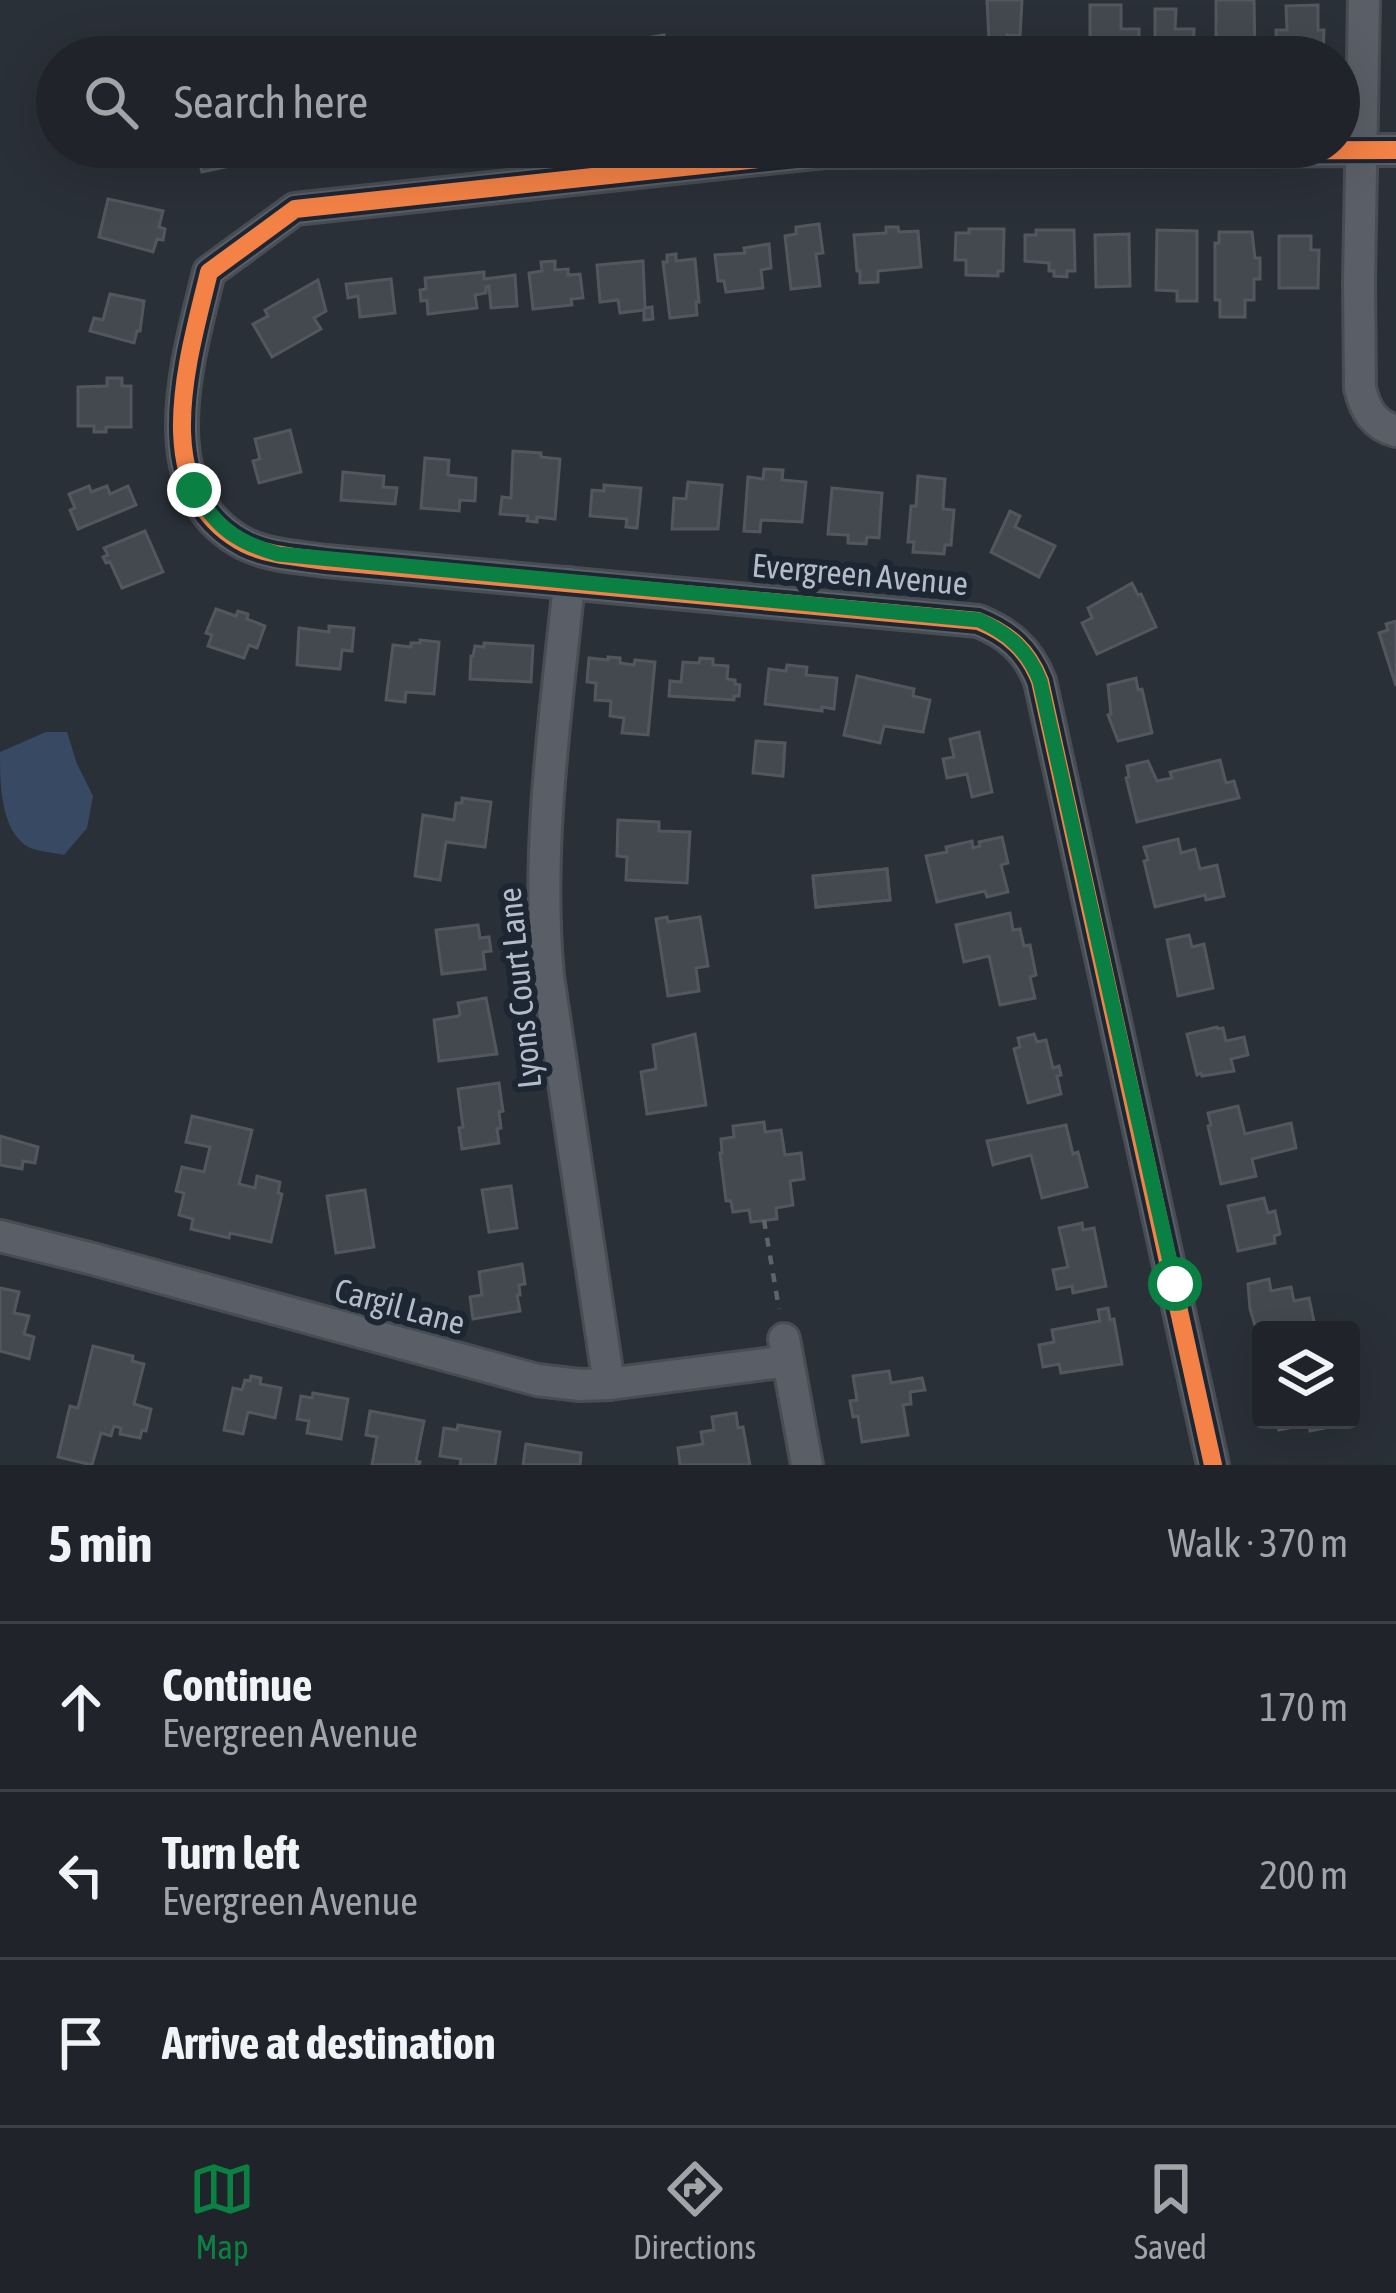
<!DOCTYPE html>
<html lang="en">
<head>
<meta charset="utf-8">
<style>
	body { margin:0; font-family:"Asap Condensed",sans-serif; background:#2d3036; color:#f1f3f6 }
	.controls { position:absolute; right:36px; bottom:36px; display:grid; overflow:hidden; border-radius:12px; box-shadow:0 12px 48px #0002 }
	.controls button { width:108px; height:108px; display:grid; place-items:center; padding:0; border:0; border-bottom:3px solid #3d4147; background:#20242a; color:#f1f3f6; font:60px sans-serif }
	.stop { position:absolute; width:36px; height:36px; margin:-27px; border:9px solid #0b8043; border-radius:50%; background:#fff }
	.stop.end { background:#0b8043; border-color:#fff; box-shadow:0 3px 12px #0008 }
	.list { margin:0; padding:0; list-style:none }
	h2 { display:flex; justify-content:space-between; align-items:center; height:156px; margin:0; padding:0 48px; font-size:51px }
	h2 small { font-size:39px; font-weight:400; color:#a2a4a8 }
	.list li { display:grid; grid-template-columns:78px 1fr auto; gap:36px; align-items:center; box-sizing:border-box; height:168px; padding:0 48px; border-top:3px solid #3d4147 }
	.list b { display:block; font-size:45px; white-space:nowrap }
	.list p { margin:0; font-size:39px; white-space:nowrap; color:#a2a4a8 }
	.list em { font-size:39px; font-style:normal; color:#a2a4a8 }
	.icon { flex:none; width:66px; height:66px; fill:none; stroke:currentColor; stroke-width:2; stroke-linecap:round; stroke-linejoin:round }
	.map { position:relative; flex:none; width:1396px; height:1465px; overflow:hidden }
	.search { position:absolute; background:#20242a; box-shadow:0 12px 48px #0002; left:36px; right:36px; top:36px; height:132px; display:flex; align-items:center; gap:30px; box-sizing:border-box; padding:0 42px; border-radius:66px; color:#a2a4a8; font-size:45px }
	.sheet { height:660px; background:#20242a }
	nav { display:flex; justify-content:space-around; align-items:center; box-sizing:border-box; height:168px; border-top:3px solid #3d4147; background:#20242a; font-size:33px; color:#a2a4a8 }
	nav a { display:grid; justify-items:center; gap:6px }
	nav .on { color:#0b8043 }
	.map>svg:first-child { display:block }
	.water { fill:#384963 }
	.building { fill:#444950; stroke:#52575f; stroke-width:3 }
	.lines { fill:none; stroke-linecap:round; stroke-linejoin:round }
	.minor-casing { stroke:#484c53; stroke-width:36 }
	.path { stroke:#5d636a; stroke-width:4.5; stroke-dasharray:9 9; stroke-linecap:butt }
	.minor { stroke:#5a5e66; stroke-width:30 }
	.cycleway-casing { stroke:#1d2633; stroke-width:26 }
	.cycleway { stroke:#f48246; stroke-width:18 }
	.route { stroke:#0b8043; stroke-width:15 }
	.labels { text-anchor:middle; stroke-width:12; stroke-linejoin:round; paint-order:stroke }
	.street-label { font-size:33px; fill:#b4bcc9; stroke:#1d2633 }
</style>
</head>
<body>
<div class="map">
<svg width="1396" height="1465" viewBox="0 0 1396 1465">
	<rect width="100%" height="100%" fill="#2a3038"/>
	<path class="water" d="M46,732H67L77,764L93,796L87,828L64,855C53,852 34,852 25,845C0,826 0,781 0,752Z"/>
	<g class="building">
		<path d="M987,0H1022L1020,36L1007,35V57H971V41H989Z"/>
		<path d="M1216,0H1254L1255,57H1216Z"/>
		<path d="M1090,5H1121V29H1139V57H1090Z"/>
		<path d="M1318,5V30H1324L1323,57H1277L1276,30H1287L1286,6Z"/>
		<path d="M1155,9H1176L1175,29H1194L1193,57H1155Z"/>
		<path d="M664,35L668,56L681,54L682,57H638V54L649,52L647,38Z"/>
		<path d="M885,48V55L931,52L932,57H870L872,49Z"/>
		<path d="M196,147H246L247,152L237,154L239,164L202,172Z"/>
		<path d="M268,147H304L305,155L291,157V163L283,164L282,158L269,160Z"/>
		<path d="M329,147H368V151L330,155Z"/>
		<path d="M108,199L163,211L159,227L165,229L163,240L157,239L153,252L99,237Z"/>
		<path d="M819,224L823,253L816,254L820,286L791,289L785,236L796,234V227Z"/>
		<path d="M886,227H898L899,232L918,231L921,267L878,271V282L860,283V271H857L854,235L886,233Z"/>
		<path d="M969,229H1004L1003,271H998V276L966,275V260H955L956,233H969Z"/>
		<path d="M1036,230H1074L1075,271H1067V277L1054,276V271H1049V263L1025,261V235H1036Z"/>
		<path d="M1157,230L1197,231V301H1177V291L1156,290Z"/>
		<path d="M1219,232H1252L1255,258H1260V279H1254V300H1245V317H1220V300H1215V243H1219Z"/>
		<path d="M1129,234L1130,286L1096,287L1095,235Z"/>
		<path d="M1279,236H1311V250H1319L1318,288H1279Z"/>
		<path d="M769,244L771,268L761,270L763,288L726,292L724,281H718L715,255L745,253L744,248Z"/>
		<path d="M676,254V261L695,259L699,302H696L697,315L670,318L663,262H667V255Z"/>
		<path d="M555,261V270L568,269V275L580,274L583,298L571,299L572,305L533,309L529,273L542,271L541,262Z"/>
		<path d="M643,261L645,308L652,307L653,319L644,320V310L620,313L618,300L600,302L597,265Z"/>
		<path d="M484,272V279L515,275L517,306L491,308L489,286L486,287V293L475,295L477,308L428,314L427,300L421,301L420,290L426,289L425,278Z"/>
		<path d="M391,279L395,313L360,317L358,296L348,298L346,284Z"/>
		<path d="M318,280L326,311L314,318L321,329L272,357L253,324L268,316L265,310Z"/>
		<path d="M110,294L144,301L140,331H137L134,343L90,331L94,318L103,320Z"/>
		<path d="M107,378H122V386H131V427H106V432H94V426H78V387L107,386Z"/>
		<path d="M290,430L301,472L259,483L253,461L260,459L255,439Z"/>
		<path d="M513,451L541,453V457L560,459L555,519L537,517V522L527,521L528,516L500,514L502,497L511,498Z"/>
		<path d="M425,458L449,460L448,475L476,478L475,501L460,500L459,511L421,508Z"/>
		<path d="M764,469L783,470L782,480L806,482L802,522L761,520L760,532L744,531L748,477L763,479Z"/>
		<path d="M343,472L384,476L383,487L397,488L395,504L341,500Z"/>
		<path d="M918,476L945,479L943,509L954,510L951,545H945L944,554L913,552L914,542H908L911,506H916Z"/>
		<path d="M688,482L722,485L718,529H672L674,498L686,499Z"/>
		<path d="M604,485L641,488L637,528L626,527L627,519L590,516L592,490L604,491Z"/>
		<path d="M89,486L91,492L107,486L110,494L128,486L136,505L78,529L70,510L75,508L69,494Z"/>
		<path d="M832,488L882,493L879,538L867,537L866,544L848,543V535L828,534Z"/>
		<path d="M1010,511L1020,516L1015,527L1055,546L1039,577L991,552Z"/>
		<path d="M145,531L163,572L122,588L110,562L106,563L103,557L108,555L104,548Z"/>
		<path d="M1132,583L1138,595L1141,594L1156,627L1097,654L1082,623L1092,618L1088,608Z"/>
		<path d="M216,609L236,616L238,611L248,614L247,619L265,626L257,648L249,645L244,658L208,646L212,635L206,633Z"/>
		<path d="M1396,621V686L1379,633L1388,630L1386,624Z"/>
		<path d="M329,626L354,628L352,651L342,650L340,669L297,665L299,628L329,632Z"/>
		<path d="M420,640L439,642L434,694L406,692L405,702L386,700L393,645L411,647V643H420Z"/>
		<path d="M484,643L533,646L531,682L470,679L471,656H473L475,646L484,647Z"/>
		<path d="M608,657L620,658V663L634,665L635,660L655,662L648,735L622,733L624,718L610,716L611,701L595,700L596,683L587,682L589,658L608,660Z"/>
		<path d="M700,658L713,659V665L728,666L727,679L735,680V684L740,685L739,696H734V700L669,696L670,681L681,682L683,662L699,663Z"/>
		<path d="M787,665L807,667L806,675L837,678L834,709L822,707V711L765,704L769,669L786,671Z"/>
		<path d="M857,676L914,689L913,696L930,700L923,732L884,726L880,743L844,735Z"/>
		<path d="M1136,678L1138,690L1142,689L1152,733L1118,741L1108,715L1111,714L1108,685Z"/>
		<path d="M979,732L992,792L972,797L967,774L947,778L943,759L954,757L950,739Z"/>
		<path d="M756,741L785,743L783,776L753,773Z"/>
		<path d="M1220,760L1226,783L1234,781L1239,798L1137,822L1126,778L1129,777L1127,766L1148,761L1157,781L1172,778L1170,772Z"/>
		<path d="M462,798L491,802L485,847L446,842L440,880L415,876L423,815L454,820L456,803H462Z"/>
		<path d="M618,820L659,822V831L690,832L687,883L626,880L627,857L617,856Z"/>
		<path d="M1002,837L1008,863L1001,865L1008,892L987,897L985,891L937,902L926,856L947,852L946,847L972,841L973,848L980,846L979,842Z"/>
		<path d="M1178,839L1181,853L1195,849L1200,869L1217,865L1224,896L1206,900L1205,895L1155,907L1144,861L1148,860L1144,847Z"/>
		<path d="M887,869L890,900L816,907L813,876Z"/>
		<path d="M887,869L890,900L816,907L813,876Z"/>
		<path d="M1010,913L1013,930L1020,929L1024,946L1030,945L1036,975L1030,977L1035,998L1000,1005L989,956L964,962L956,925Z"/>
		<path d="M667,917L668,922L700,917L708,966L696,968L699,991L668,996L656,919Z"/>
		<path d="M478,925L480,938L489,937L491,951L483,952L485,969L442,974L436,930Z"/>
		<path d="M1189,935L1192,947L1204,944L1213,988L1178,996L1167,940Z"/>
		<path d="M486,998L497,1054L439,1061L434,1020L458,1016L460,1014L458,1003Z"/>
		<path d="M1217,1027L1218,1029L1223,1028L1226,1041L1244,1037L1248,1055L1231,1059L1234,1071L1202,1076L1201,1073L1197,1075L1187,1034Z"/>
		<path d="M695,1034L706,1105L647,1114L641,1072L656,1069L653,1045Z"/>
		<path d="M1034,1034L1037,1042L1046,1040L1053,1068L1059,1066L1061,1075L1057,1076L1061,1094L1028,1103L1014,1049L1020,1047L1018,1038Z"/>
		<path d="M499,1083L503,1111L499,1112L501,1128L497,1129L499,1143L462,1149L459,1128L463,1127L458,1089Z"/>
		<path d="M1238,1106L1245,1134L1291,1123L1296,1148L1252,1159L1256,1176L1221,1184L1208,1126L1211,1125L1208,1113Z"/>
		<path d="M192,1116L252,1130L239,1184L255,1188L257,1176L280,1182L278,1193L282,1194L271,1242L230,1233L229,1238L191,1229L193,1219L179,1215L184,1193L176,1191L182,1167L204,1172L210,1147L186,1142Z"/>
		<path d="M764,1122L765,1132L781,1130L785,1155L801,1153L804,1179L790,1181L793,1205L776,1208L777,1219L751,1222L749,1210L733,1212L731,1201H726L720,1153H722L721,1139L734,1137L733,1126Z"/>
		<path d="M1066,1125L1073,1154L1078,1152L1087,1187L1042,1198L1031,1155L993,1165L987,1141Z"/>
		<path d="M0,1136L38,1147L35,1163L23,1161L22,1169L0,1165Z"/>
		<path d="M511,1186L517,1228L489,1232L482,1190Z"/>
		<path d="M365,1190L374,1247L336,1253L327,1196Z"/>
		<path d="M1264,1198L1268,1213L1275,1211L1280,1234L1274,1236L1275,1243L1238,1251L1228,1206Z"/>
		<path d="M1082,1223L1083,1230L1094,1228L1106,1286L1073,1293L1072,1286L1057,1289L1053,1270L1068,1267L1059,1228Z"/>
		<path d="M522,1264L525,1284L519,1285L520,1295H517L520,1311L473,1319L470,1297L482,1295L479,1272Z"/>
		<path d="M1269,1279L1271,1291L1291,1287L1294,1301L1309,1298L1315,1326L1257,1332L1250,1309L1248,1284Z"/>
		<path d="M0,1288L19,1292L14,1313L29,1316L24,1334L34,1337L29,1359L0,1351Z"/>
		<path d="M1108,1308L1110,1320L1114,1319L1122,1364L1061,1373L1059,1364L1043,1367L1039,1345L1054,1342L1052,1330L1100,1321L1098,1310Z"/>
		<path d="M93,1346L133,1356L132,1361L144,1364L134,1404L151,1409L146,1431L142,1430L140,1438L120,1434L121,1428L114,1426L111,1436L101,1433L92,1465L58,1457L70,1406L78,1408Z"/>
		<path d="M889,1371L891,1383L922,1378L925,1390L910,1392L911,1404L903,1405L908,1435L862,1442L858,1416L853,1417L850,1401L857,1400L853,1376Z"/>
		<path d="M251,1376L261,1378L260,1384L281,1388L275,1418L248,1412L243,1434L224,1430L233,1388L242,1390L245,1380L250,1381Z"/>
		<path d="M313,1393L348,1399L341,1439L307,1433L309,1421L297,1419L301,1396L312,1398Z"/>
		<path d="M370,1411L424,1421L416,1461L420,1462L419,1465H372L377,1437L366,1435Z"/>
		<path d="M736,1413L738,1428L743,1427L750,1465H680L678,1448L703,1444L701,1432L714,1430L712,1417Z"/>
		<path d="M1277,1420H1328L1329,1427L1310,1431L1309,1424L1279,1430Z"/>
		<path d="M458,1425L500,1432L495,1465H460L461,1459L440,1456L444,1428L457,1430Z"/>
		<path d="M526,1444L581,1453L580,1465H523Z"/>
	</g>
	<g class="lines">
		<g class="minor-casing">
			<g id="minor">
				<path d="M1364,0L1359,282L1360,388C1365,410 1374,425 1396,431"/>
				<path d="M569,583C556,714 536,844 548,976L609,1384"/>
				<path d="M0,1236L89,1258L537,1380L580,1385L609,1384L788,1361"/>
				<path d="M784,1339L807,1465"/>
				<path d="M1213,1465L1040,681C1028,650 1008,633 978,621L326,561C300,557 269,556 245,544C145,492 189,356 209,272L295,209L824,152L1396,150"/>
			</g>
		</g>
		<path class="path" d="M764,1220L779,1309"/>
		<use href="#minor" class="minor"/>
		<g class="cycleway-casing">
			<path id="cycleway" d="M1213,1465L1040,681C1028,650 1008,633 978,621L326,561C300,557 269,556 245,544C145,492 189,356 209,272L295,209L824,152L1396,150"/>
		</g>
		<use href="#cycleway" class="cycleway"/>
	</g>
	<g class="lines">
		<path class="route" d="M194,490C217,528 236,542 278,554L979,620C1008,633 1028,650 1040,681L1175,1284"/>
	</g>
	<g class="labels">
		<g class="street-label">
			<text transform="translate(860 574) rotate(5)" y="12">Evergreen Avenue</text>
			<text transform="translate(519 988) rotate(-96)" y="12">Lyons Court Lane</text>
			<text transform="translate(400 1306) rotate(15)" y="12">Cargil Lane</text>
		</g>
	</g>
</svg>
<div class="controls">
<button><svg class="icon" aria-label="layers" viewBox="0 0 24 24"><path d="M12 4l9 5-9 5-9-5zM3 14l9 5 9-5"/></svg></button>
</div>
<div class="stop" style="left:1175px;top:1284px"></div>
<div class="stop end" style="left:194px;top:490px"></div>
<div class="search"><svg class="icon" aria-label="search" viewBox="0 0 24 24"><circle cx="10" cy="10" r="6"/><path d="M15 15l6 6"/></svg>Search here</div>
</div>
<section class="sheet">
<h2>5 min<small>Walk · 370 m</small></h2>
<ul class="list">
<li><svg class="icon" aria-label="ahead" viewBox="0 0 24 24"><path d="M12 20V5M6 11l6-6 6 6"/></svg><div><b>Continue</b><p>Evergreen Avenue</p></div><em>170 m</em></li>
<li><svg class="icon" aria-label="left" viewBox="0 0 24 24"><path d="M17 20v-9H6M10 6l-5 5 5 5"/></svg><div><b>Turn left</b><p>Evergreen Avenue</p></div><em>200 m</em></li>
<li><svg class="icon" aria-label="arrive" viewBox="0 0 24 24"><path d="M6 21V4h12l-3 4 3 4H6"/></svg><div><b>Arrive at destination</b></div></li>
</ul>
</section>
<nav>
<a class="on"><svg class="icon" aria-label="map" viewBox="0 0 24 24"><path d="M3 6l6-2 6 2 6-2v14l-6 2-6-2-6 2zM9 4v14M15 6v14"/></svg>Map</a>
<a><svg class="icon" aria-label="directions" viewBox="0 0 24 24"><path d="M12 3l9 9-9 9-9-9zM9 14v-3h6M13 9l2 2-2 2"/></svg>Directions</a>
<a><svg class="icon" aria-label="saved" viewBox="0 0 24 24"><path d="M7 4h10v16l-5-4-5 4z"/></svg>Saved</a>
</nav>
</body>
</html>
